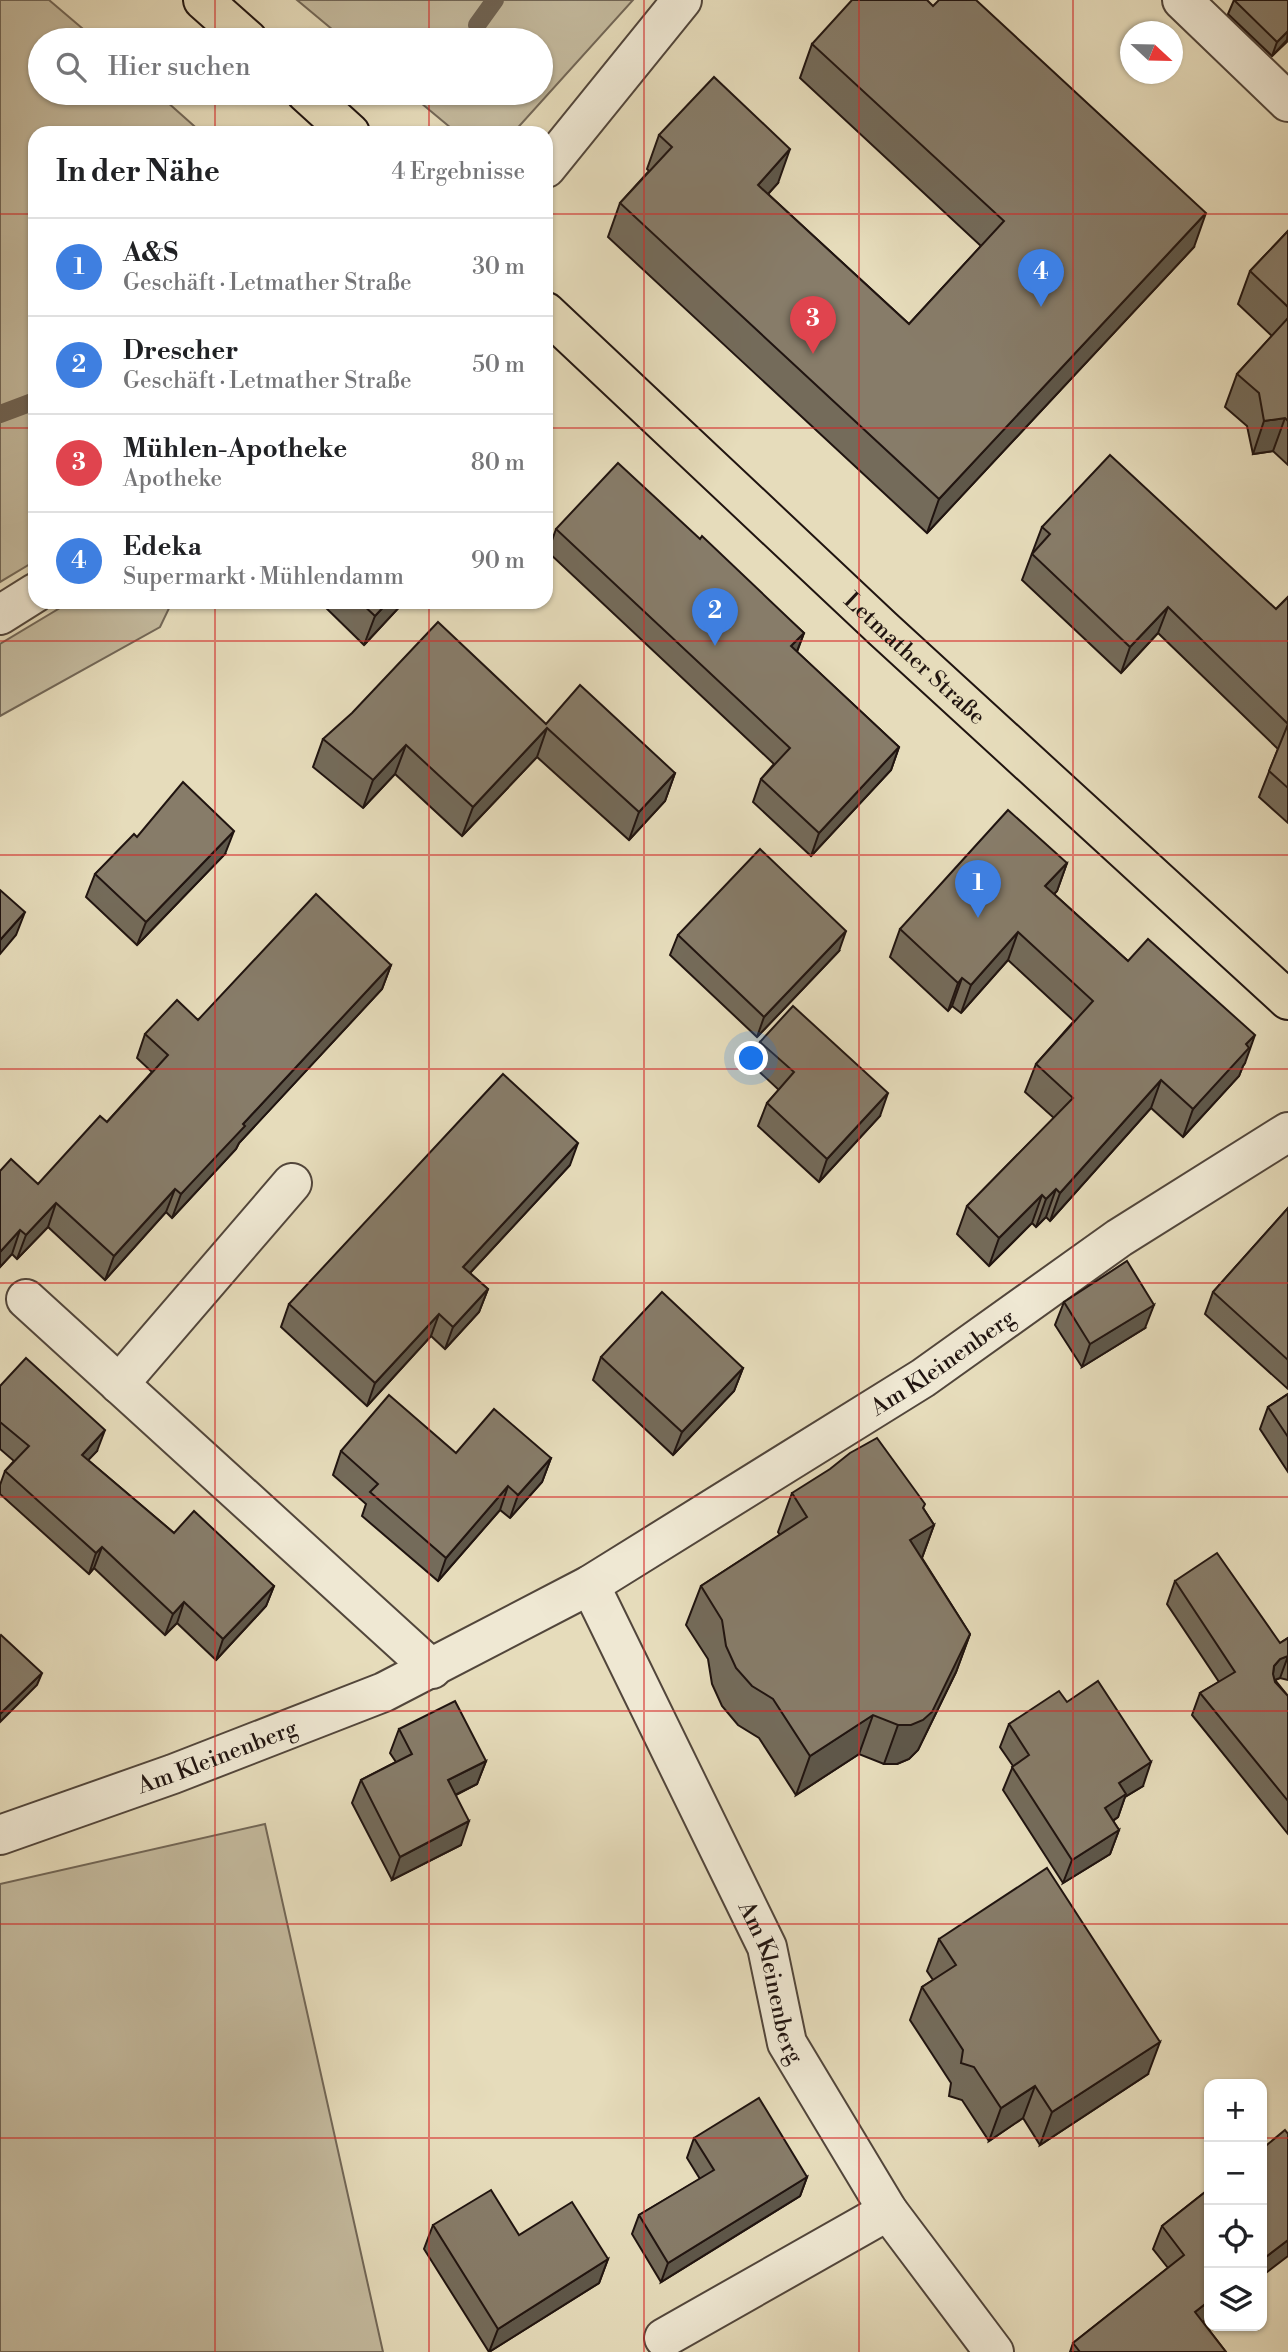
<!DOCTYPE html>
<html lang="de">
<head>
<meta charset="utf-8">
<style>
	body { margin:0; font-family:"Libre Bodoni",serif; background:#f6f6f6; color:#202124 }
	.controls { position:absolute; right:21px; bottom:21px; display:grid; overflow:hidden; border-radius:14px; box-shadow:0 2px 5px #0004 }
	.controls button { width:63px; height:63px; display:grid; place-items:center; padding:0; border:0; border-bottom:2px solid #e0e0e0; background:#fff; color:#202124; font:35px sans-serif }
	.compass { position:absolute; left:1120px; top:21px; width:63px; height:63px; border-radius:50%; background:#fff; box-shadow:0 2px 5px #0004; rotate:112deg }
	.you { position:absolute; left:752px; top:1059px; width:24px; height:24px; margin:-18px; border:5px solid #fff; border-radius:50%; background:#1a73e8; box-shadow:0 0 0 10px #1a73e833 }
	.badge { display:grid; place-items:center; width:46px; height:46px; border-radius:50%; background:#b45309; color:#fff; font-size:23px; font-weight:700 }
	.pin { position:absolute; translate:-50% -58px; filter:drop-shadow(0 2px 4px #0008) }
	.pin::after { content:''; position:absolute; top:37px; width:24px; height:21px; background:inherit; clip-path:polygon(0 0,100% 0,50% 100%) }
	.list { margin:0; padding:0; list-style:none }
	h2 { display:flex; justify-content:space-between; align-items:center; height:91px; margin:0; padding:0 28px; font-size:30px }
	h2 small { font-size:23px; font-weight:400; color:#757577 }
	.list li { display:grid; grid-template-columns:46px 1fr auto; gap:21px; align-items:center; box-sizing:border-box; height:98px; padding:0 28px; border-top:2px solid #e0e0e0 }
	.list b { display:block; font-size:26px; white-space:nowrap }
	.list p { margin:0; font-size:23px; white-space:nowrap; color:#757577 }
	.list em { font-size:23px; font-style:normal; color:#757577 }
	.icon { flex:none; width:38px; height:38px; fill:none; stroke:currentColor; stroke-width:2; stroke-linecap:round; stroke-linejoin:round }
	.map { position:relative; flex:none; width:1288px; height:2352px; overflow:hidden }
	.search { position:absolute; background:#fff; box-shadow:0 2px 5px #0004; left:28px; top:28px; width:525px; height:77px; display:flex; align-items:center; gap:18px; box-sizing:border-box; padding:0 24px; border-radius:38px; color:#757577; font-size:26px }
	.panel { position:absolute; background:#fff; box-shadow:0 2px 5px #0004; left:28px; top:126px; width:525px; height:483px; border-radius:21px }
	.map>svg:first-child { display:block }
	.green { fill:#c4ba9e; stroke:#726757; stroke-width:2 }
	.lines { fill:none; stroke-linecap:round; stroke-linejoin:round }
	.stream { stroke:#6f6354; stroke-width:18 }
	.minor-casing { stroke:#52463b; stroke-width:42 }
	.primary-casing { stroke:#201410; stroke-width:42 }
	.minor { stroke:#efe8d3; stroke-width:38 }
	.primary { stroke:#e6dcbb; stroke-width:38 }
	.wall { fill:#746b5a; stroke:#201410; stroke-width:2 }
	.shaded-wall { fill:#5e574a; stroke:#201410; stroke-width:2 }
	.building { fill:#877c69; stroke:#201410; stroke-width:2 }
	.grid { fill:none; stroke:#d62828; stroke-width:2; stroke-opacity:0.55 }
	.labels { text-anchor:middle; stroke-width:6; stroke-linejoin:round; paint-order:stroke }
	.street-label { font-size:23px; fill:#201410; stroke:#efe8d3 }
</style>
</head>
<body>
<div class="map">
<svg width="1288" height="2352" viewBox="0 0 1288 2352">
	<rect width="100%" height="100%" fill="#e6dcbb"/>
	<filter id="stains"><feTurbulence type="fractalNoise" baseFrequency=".00286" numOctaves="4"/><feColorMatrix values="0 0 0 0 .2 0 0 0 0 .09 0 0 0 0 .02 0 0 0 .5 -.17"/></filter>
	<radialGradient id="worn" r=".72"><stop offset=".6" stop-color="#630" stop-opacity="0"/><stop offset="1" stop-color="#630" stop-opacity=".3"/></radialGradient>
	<g class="green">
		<path d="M0,0H49L96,40H40V93H157L202,133H35V561L0,582Z"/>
		<path d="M297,0H633L513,133H457L409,93H541V40H345Z"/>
		<path d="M70,602H172L160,627L0,716V644Z"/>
		<path d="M265,1824L383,2352H0V1884Z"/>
	</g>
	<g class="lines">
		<g class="stream">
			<path d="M477,25L495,0"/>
			<path d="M0,414L35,401"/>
		</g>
		<g class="minor-casing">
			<g id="minor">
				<path d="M1182,0L1288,102"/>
				<path d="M546,168L682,0"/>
				<path d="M0,615L35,593"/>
				<path d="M26,1299L432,1669"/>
				<path d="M119,1384L292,1183"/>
				<path id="s1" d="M590,1585L767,1947L787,2043L888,2211L994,2352"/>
				<path id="s2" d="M0,1835L173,1774L384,1692L590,1585L923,1378L1119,1238L1288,1132"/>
				<path d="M664,2338L888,2211"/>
			</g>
		</g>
		<g class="primary-casing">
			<g id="primary">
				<path d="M203,0L248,40"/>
				<path d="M306,93L350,133"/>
				<path id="s3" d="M546,312L883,629L1288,1000"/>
			</g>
		</g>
		<use href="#minor" class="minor"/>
		<use href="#primary" class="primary"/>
	</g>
	<g class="wall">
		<path d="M1234,0H1288V41L1272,56L1228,14Z"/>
		<path d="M812,44L1194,247L927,533L608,237L620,203L649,171L647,169L659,135L778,183L768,194L909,324L981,246L800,78Z"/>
		<path d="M1288,231V465L1273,451L1253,454L1247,426L1225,407L1237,374L1272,336L1238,304L1250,271Z"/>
		<path d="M1042,527L1276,609L1288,597V823L1259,797L1278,749L1158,633L1121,673L1022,580Z"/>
		<path d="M556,529L700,539L804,633L797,652L899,747L891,770L811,856L753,802L761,779L774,764L548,552Z"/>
		<path d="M320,602H404L364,645Z"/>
		<path d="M546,724L675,773L665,801L629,840L537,757L462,836L395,774L363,808L313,767L323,739Z"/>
		<path d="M137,837L225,854L137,945L86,897L95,874Z"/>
		<path d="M1067,863L1057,891L1054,894L1128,961L1245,1063L1243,1066L1239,1076L1183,1137L1151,1108L1050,1221L1046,1217L1036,1227L1032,1223L989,1266L957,1234L967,1206L1054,1118L1025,1092L1036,1064L1074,1021L1008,960L961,1013L952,1006L948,1011L890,957L900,929Z"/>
		<path d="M678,935L839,951L757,1037L670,955Z"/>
		<path d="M391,965L382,989L239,1143L236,1149L172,1218L166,1212L105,1280L48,1227L17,1259L12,1254L0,1267V1171L38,1184L107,1122L152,1072L137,1058L145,1034Z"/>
		<path d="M760,1042L880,1116L819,1182L758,1126L767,1103L779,1090L752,1065Z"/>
		<path d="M570,1165L470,1273L488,1289L479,1312L445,1349L431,1336L367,1406L281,1327L289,1304Z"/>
		<path d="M1288,1208V1389L1205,1314L1213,1292Z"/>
		<path d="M1064,1302L1145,1328L1082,1367L1055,1325Z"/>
		<path d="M601,1357L743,1368L734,1391L673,1455L593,1380Z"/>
		<path d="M0,1386L97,1451L88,1460L174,1533L274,1586L266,1606L216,1660L177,1623L165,1635L94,1568L89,1574L0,1494V1485L5,1471L14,1461L0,1449Z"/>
		<path d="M1288,1394V1472L1260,1429L1268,1407Z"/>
		<path d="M341,1451L551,1458L542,1482L510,1518L500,1510L438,1581L362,1516L366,1504L333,1475Z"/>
		<path d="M792,1493L923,1508L934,1525L922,1558L970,1634L956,1672L918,1750L909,1759L897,1764H884L859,1754L796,1795L759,1738L738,1725L722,1706L712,1684L708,1659L686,1625L701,1586L780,1535L778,1532Z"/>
		<path d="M1175,1581L1280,1643L1288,1638V1680L1280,1678L1275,1680L1288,1696V1834L1192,1715L1200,1693L1219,1682L1167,1604Z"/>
		<path d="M1067,1702L1143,1786L1125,1797L1118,1817L1113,1821L1119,1830L1110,1854L1063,1883L1003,1790L1013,1766L1000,1747L1009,1724Z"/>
		<path d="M399,1729L486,1761L477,1784L456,1795L461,1845L392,1880L352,1803L361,1780L396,1762L390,1753Z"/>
		<path d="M939,1939L1148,2074L1040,2145L1023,2118L989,2141L962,2100L949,2096L951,2083L910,2020L922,1987L933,1980L927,1971Z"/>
		<path d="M694,2138L807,2177L800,2196L661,2282L632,2234L639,2215L700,2179L687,2158Z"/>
		<path d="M1209,2189L1203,2322L1226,2352H1070L1073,2343L1168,2268L1153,2249L1162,2226Z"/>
		<path d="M433,2225L519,2235L608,2259L599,2283L489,2352L424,2249Z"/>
	</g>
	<g class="shaded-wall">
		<path d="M1288,31L1287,40L1272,56L1277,42Z"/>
		<path d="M790,149L778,183L745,219L758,185Z"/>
		<path d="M1206,213L1194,247L927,533L939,499Z"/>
		<path d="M1285,418L1273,451L1253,454L1264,421Z"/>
		<path d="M388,602H404L364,645L375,616Z"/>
		<path d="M1168,607L1158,633L1121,673L1130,647Z"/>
		<path d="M804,633L795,656L791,646Z"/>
		<path d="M547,728L537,757L462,836L473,807Z"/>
		<path d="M406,745L395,774L363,808L373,780Z"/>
		<path d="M899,747L891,770L811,856L819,833Z"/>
		<path d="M675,773L665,801L629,840L639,812Z"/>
		<path d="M234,831L225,854L137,945L146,922Z"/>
		<path d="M1067,863L1057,891L1035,914L1045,886Z"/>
		<path d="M25,912L16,935L0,954V940Z"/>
		<path d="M846,931L839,951L757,1037L764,1017Z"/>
		<path d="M1018,932L1008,960L961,1013L971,985Z"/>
		<path d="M391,965L382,989L239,1143L236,1149L172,1218L181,1194L243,1124Z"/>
		<path d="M962,978L952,1006L948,1011L958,983Z"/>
		<path d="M1255,1035L1245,1063L1243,1066L1239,1076L1183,1137L1193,1109L1246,1044Z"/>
		<path d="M1161,1080L1151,1108L1050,1221L1060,1193Z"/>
		<path d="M888,1093L880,1116L819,1182L827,1159Z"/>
		<path d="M578,1143L570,1165L455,1289L463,1267Z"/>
		<path d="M175,1189L166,1212L105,1280L114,1256Z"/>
		<path d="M1056,1189L1046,1217L1036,1227L1046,1199Z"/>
		<path d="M1042,1195L1032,1223L989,1266L999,1238Z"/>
		<path d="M56,1203L48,1227L17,1259L26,1235Z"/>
		<path d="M20,1230L12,1254L0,1267V1252Z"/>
		<path d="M488,1289L479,1312L445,1349L453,1327Z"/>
		<path d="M1154,1305L1145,1328L1082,1367L1090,1344Z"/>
		<path d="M439,1314L431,1336L367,1406L375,1383Z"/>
		<path d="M743,1368L734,1391L673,1455L682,1432Z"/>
		<path d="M105,1430L97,1451L74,1475L82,1455Z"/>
		<path d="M551,1458L542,1482L510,1518L518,1495Z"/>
		<path d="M508,1486L500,1510L438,1581L446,1558Z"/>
		<path d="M934,1525L920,1563L910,1540Z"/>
		<path d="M102,1547L94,1568L89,1574L96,1553Z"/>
		<path d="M274,1586L266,1606L216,1660L223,1639Z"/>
		<path d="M184,1602L177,1623L165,1635L173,1614Z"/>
		<path d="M970,1634L956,1672L918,1750L909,1759L897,1764H884L898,1725Z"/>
		<path d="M1288,1656L1280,1678L1272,1681L1274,1666L1280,1659Z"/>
		<path d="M42,1673L37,1685L0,1722V1714Z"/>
		<path d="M873,1715L859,1754L796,1795L810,1756Z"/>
		<path d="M486,1761L477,1784L439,1803L448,1780Z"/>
		<path d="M1151,1762L1143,1786L1125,1797L1118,1817L1096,1832L1105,1808L1119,1783Z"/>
		<path d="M469,1821L461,1845L392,1880L400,1857Z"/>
		<path d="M1119,1830L1110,1854L1063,1883L1072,1860Z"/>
		<path d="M1160,2042L1148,2074L1040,2145L1052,2112Z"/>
		<path d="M1035,2086L1023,2118L989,2141L1001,2108Z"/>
		<path d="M807,2177L800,2196L661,2282L668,2263Z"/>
		<path d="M1288,2240V2256L1262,2276V2260Z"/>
		<path d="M608,2259L599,2283L489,2352L498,2329Z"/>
		<path d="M1209,2301V2317L1187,2335L1195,2312Z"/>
	</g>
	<g class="building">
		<path d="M852,0H927L933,6L939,0H976L1206,213L939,499L620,203L672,147L659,135L714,77L790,149L758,185L909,324L1004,221L812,44Z"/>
		<path d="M1234,0H1288V31L1277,42Z"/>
		<path d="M1288,231V307L1250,271Z"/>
		<path d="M1288,318V421L1285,418L1264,421L1259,393L1237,374Z"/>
		<path d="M1110,455L1276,609L1288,597V788L1269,771L1288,724L1168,607L1130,647L1032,554L1050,534L1042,527Z"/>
		<path d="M618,463L700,539L702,536L804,633L791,646L899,747L819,833L761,779L790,748L556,529Z"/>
		<path d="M360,602H388L375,616Z"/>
		<path d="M438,622L546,724L580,685L675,773L639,812L547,728L473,807L406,745L373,780L323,739L352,713Z"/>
		<path d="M183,782L234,831L146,922L95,874L134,834L137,837Z"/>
		<path d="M1008,810L1067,863L1045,886L1128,961L1148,939L1255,1035L1246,1044L1249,1048L1193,1109L1161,1080L1060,1193L1056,1189L1046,1199L1042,1195L999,1238L967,1206L1073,1098L1036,1064L1093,1001L1018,932L971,985L962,978L958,983L900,929Z"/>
		<path d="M760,849L846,931L764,1017L678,935Z"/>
		<path d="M0,890L25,912L0,940Z"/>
		<path d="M316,894L391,965L243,1124L245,1126L181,1194L175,1189L114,1256L56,1203L26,1235L20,1230L0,1252V1171L11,1159L38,1184L100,1116L107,1122L168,1055L145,1034L177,1000L198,1020Z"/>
		<path d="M793,1006L888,1093L827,1159L767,1103L794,1072L760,1042Z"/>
		<path d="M503,1074L578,1143L463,1267L488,1289L453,1327L439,1314L375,1383L289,1304Z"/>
		<path d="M1288,1208V1360L1213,1292Z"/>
		<path d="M1127,1261L1154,1305L1090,1344L1064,1302Z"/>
		<path d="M662,1292L743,1368L682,1432L601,1357Z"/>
		<path d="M26,1358L105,1430L82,1455L174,1533L194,1511L274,1586L223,1639L184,1602L173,1614L102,1547L96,1553L5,1471L29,1446L0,1422V1386Z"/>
		<path d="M1288,1394V1437L1268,1407Z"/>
		<path d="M389,1395L456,1453L494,1409L551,1458L518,1495L508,1486L446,1558L370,1492L378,1484L341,1451Z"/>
		<path d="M877,1438L925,1504L923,1508L934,1525L910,1540L970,1634L932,1712L923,1720L911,1725H898L873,1715L810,1756L773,1699L752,1686L736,1668L726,1646L722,1620L701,1586L807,1517L792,1493L830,1469L850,1453Z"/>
		<path d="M1217,1553L1280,1643L1288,1638V1656L1280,1659L1274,1666L1273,1674L1275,1682L1288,1696V1801L1200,1693L1235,1672L1175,1581Z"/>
		<path d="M1,1635L42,1673L0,1714V1636Z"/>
		<path d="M1098,1681L1151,1762L1119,1783L1126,1794L1105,1808L1119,1830L1072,1860L1012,1767L1029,1755L1009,1724L1059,1691L1067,1702Z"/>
		<path d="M455,1701L486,1761L448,1780L469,1821L400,1857L361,1780L412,1754L399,1729Z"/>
		<path d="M1047,1868L1160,2042L1052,2112L1035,2086L1001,2108L974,2067L961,2063L963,2050L922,1987L956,1965L939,1939Z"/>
		<path d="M759,2098L807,2177L668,2263L639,2215L714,2170L694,2138Z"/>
		<path d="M1285,2130L1288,2134V2240L1262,2260V2149Z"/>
		<path d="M1209,2189V2301L1195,2312L1226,2352H1080L1073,2343L1184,2255L1162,2226Z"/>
		<path d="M491,2190L519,2235L572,2202L608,2259L498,2329L433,2225Z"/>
	</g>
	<path class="grid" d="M215,0V40M429,0V40M644,0V2352M859,0V2352M1073,0V2352M215,93V133M429,93V133M0,214H35M546,214H1288M0,428H35M546,428H1288M215,602V2352M429,602V2352M0,641H1288M0,855H1288M0,1069H1288M0,1283H1288M0,1497H1288M0,1711H1288M0,1924H1288M0,2138H1209M1262,2138H1288"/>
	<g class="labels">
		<g class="street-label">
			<text dy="8" stroke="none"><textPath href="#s3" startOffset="506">Letmather Straße</textPath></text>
			<text dy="8" stroke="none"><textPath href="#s2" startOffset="1059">Am Kleinenberg</textPath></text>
			<text dy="8" stroke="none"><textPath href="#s2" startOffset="231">Am Kleinenberg</textPath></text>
			<text dy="8" stroke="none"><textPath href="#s1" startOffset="438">Am Kleinenberg</textPath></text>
		</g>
	</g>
	<rect width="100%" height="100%" filter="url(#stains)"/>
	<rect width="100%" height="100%" fill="url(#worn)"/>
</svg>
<div class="controls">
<button>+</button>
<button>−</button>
<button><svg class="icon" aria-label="locate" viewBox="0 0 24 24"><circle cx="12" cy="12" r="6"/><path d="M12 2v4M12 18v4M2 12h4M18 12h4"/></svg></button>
<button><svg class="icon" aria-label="layers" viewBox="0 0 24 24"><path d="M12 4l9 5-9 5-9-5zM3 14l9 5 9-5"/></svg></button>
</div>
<svg class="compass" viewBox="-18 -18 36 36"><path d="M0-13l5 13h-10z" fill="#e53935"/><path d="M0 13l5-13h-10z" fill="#757577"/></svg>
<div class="you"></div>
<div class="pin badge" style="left:978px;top:918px;background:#3f7fe0">1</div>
<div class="pin badge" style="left:715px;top:646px;background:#3f7fe0">2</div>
<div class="pin badge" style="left:813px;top:354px;background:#e0444e">3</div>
<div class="pin badge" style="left:1041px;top:307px;background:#3f7fe0">4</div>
<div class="search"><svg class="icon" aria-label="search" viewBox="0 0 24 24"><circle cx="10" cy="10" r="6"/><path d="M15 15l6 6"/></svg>Hier suchen</div>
<section class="panel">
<h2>In der Nähe<small>4 Ergebnisse</small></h2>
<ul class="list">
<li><span class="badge" style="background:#3f7fe0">1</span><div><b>A&amp;S</b><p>Geschäft · Letmather Straße</p></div><em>30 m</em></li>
<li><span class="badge" style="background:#3f7fe0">2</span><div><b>Drescher</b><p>Geschäft · Letmather Straße</p></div><em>50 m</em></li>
<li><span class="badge" style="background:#e0444e">3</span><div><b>Mühlen-Apotheke</b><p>Apotheke</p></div><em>80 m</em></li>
<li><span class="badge" style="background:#3f7fe0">4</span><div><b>Edeka</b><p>Supermarkt · Mühlendamm</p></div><em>90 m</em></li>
</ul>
</section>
</div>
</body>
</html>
